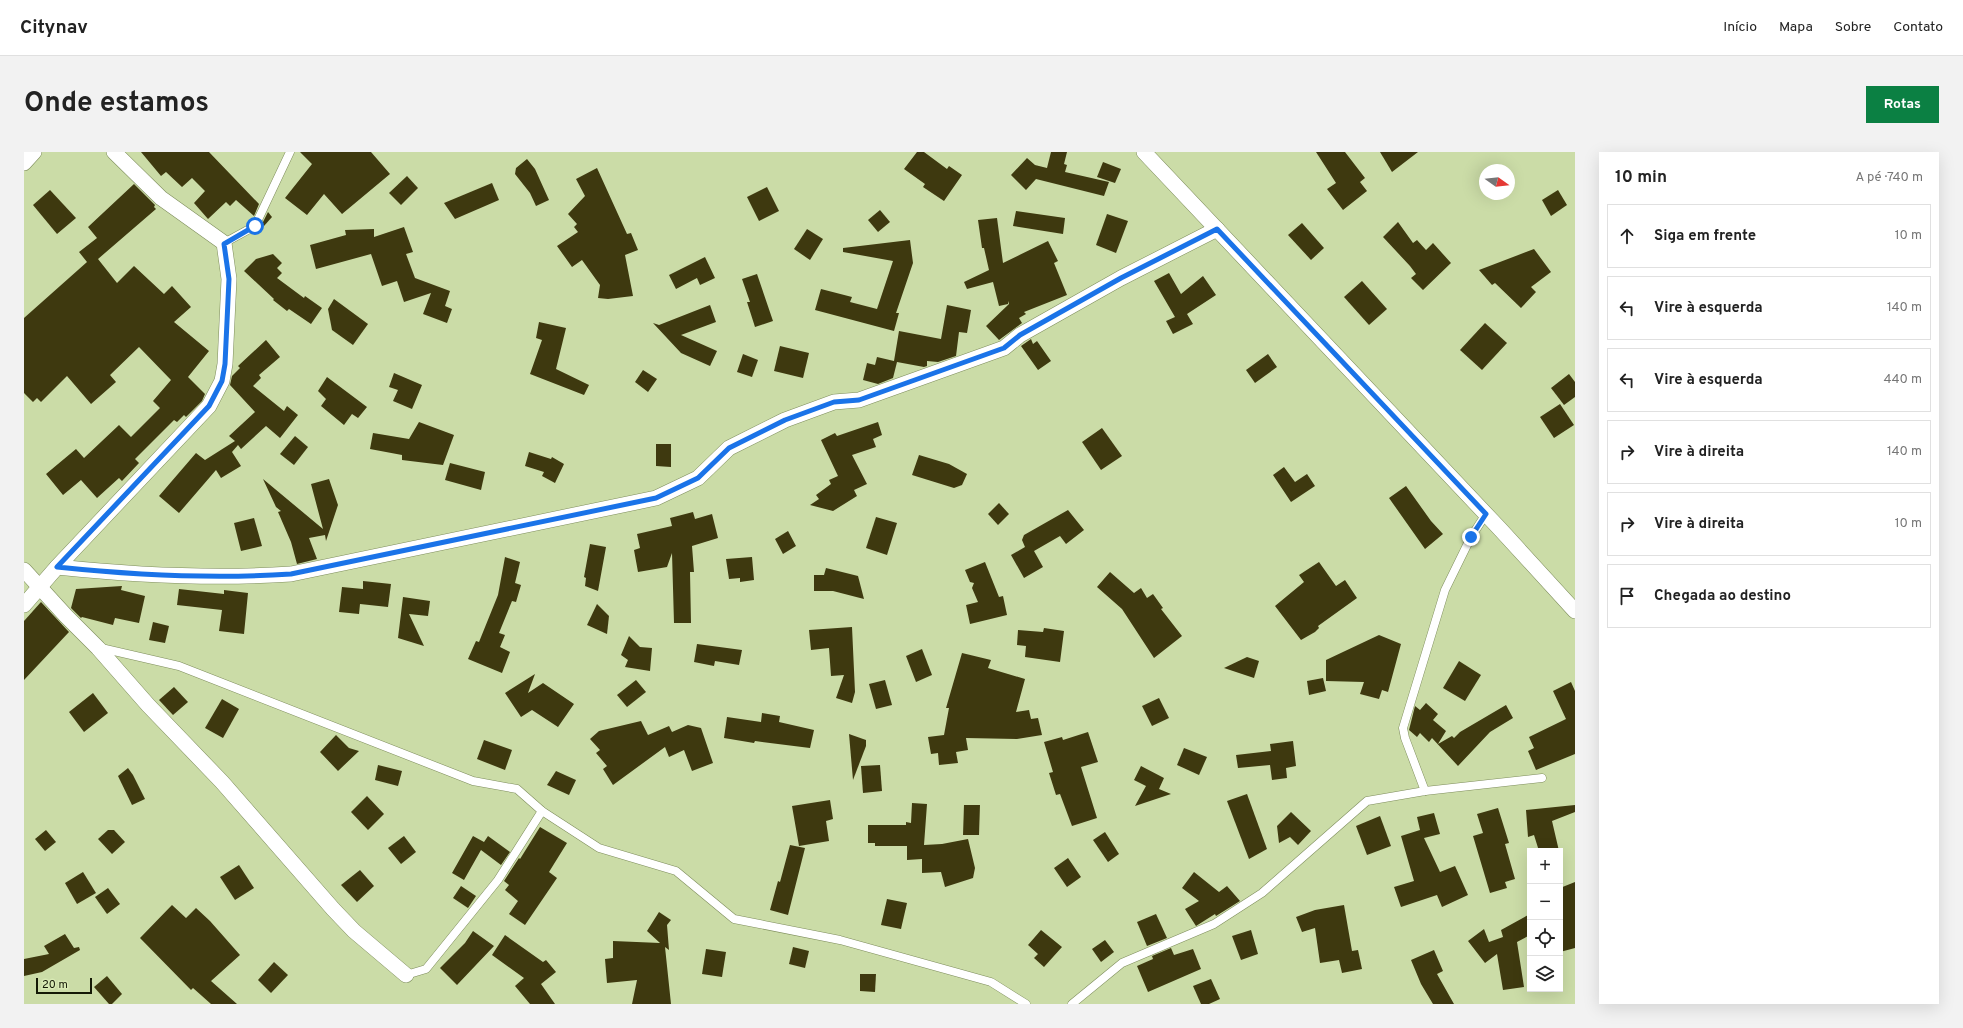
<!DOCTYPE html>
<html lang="pt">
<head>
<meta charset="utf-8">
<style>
	body { margin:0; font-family:Overpass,sans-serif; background:#f2f2f2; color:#222 }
	.controls { position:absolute; right:12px; bottom:12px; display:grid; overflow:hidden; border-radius:0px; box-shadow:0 4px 16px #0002 }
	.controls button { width:36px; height:36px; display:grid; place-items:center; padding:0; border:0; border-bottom:1px solid #e0e0e0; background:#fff; color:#222; font:20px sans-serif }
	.compass { position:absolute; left:1455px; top:12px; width:36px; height:36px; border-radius:50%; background:#fff; box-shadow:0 4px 16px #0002; rotate:105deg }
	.scale { position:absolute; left:12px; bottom:10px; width:56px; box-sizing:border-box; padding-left:4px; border:2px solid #141906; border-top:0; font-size:11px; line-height:14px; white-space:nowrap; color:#141906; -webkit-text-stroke:3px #d8e9b4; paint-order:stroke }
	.stop { position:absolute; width:12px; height:12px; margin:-9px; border:3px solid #1a73e8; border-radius:50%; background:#fff }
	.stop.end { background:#1a73e8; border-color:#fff; box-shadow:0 1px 4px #0008 }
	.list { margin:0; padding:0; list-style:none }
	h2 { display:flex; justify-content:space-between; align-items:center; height:52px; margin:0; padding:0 16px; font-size:17px }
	h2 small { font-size:13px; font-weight:400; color:#767676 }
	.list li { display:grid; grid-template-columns:26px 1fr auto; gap:12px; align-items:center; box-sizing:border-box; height:64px; margin:0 8px 8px; padding:0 8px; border:1px solid #e0e0e0; border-radius:0px }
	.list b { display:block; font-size:15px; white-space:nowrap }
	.list em { font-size:13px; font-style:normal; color:#767676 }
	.icon { flex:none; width:22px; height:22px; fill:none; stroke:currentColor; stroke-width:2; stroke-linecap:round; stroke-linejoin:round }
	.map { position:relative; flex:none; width:1551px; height:852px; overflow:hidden; border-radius:0px }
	header { display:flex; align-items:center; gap:24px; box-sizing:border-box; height:56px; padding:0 20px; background:#fff; border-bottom:1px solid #e0e0e0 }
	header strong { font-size:19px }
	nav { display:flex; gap:22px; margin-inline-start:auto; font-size:14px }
	.intro { display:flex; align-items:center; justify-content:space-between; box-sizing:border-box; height:96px; padding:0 24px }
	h1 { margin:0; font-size:28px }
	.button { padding:10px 18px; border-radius:0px; background:#0b8043; color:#fff; font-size:14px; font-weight:700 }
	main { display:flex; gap:24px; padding:0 24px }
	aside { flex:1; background:#fff; border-radius:0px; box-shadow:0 4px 16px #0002 }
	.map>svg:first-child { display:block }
	.building { fill:#3e390f }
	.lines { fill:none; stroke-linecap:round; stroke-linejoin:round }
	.service-casing { stroke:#7e8d5c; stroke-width:9 }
	.minor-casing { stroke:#7e8d5c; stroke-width:16 }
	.service { stroke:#fff; stroke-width:8 }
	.minor { stroke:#fff; stroke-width:15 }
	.route { stroke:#1a73e8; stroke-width:5 }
</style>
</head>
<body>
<header>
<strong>Citynav</strong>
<nav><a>Início</a><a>Mapa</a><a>Sobre</a><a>Contato</a></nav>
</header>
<div class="intro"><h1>Onde estamos</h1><a class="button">Rotas</a></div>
<main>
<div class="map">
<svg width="1551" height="852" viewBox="0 0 1551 852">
	<rect width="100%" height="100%" fill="#cbdca7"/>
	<g class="building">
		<path d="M117,0H185L235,52L230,64L212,48L206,54L202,50L184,67L170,51L181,39L168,26L158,35L142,20L137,24Z"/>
		<path d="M276,0H347L366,22L318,62L300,42L283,63L261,46L288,12Z"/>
		<path d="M893,0H900L923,17L925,14L938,23L920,49L899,35L901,32L880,17Z"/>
		<path d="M1027,0H1043L1040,12L1043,13L1041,20L1085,30L1080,44L1012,27L1002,38L987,23L1003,6L1011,13L1023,16Z"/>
		<path d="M1292,0H1321L1341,26L1336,30L1343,39L1319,58L1303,37L1312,31Z"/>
		<path d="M1356,0H1394L1368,20Z"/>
		<path d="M503,7L511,17L525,48L512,54L506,41L491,22L492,16Z"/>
		<path d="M1079,10L1097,17L1091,31L1073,25Z"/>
		<path d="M573,16L603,82L607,81L614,98L601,103L609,144L584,147L574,146L576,133L558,108L548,115L533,94L554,80L550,75L553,72L544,62L561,44L552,27Z"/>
		<path d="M383,24L394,36L377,53L365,41Z"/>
		<path d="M468,31L475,48L431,67L420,51Z"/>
		<path d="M110,32L131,53L130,55L132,57L74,107L93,131L110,114L140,142L148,134L167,155L150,170L185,199L164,225L181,242L178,249L162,265L160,263L153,270L150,268L111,307L115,311L98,329L95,326L73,346L57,328L39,343L22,322L52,297L60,306L95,273L107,285L136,256L129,249L147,228L115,195L86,223L92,230L67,252L43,224L17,250L13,246L9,250L0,241V166L63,110L55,100L73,86L64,75Z"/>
		<path d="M743,35L755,59L735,69L723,45Z"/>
		<path d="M26,38L52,66L33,82L9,53Z"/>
		<path d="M1534,38L1543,53L1527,64L1518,48Z"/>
		<path d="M856,58L866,70L854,80L844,68Z"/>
		<path d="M992,59L1041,66L1039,82L989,74Z"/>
		<path d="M244,60L248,65L240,74L238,72Z"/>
		<path d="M1083,62L1104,69L1092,101L1072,93Z"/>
		<path d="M973,66L979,111L1024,89L1034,109L1030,111L1043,143L1000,160L1002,162L995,166L998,171L975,188L962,174L985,152L984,149V152L975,154L969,130L943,137L940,130L965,118L960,96H958L954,68Z"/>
		<path d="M1374,70L1389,91L1393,88L1402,98L1409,91L1427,111L1399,138L1387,126L1392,122L1386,114L1359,85Z"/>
		<path d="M1278,71L1300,96L1287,108L1264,83Z"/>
		<path d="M380,75L389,100L382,102L391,126L426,139L421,154L428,157L423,171L399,162L407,141L380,150L373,129L358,134L347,102L292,117L286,93L322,83L321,78L350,77V85Z"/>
		<path d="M783,77L799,87L786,108L770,97Z"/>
		<path d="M886,88L889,111L872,161H875L870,179L791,158L797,137L828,145L826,150L853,157L869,109L819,100V96Z"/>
		<path d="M1510,97L1527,120L1507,135L1512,140L1497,156L1471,131L1468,133L1455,118Z"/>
		<path d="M249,102L258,111L253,116L258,121L253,126L280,146L281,144L298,156L287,172L265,157L263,159L249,148L250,147L220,119L232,107Z"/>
		<path d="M681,105L691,126L676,133L673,126L652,137L645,123Z"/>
		<path d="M1145,121L1157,142L1179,124L1192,143L1163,162L1169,172L1149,182L1142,169L1151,165L1130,129Z"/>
		<path d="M733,122L749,169L731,175L723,150H726L718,127Z"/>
		<path d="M1338,129L1363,157L1345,173L1320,145Z"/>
		<path d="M310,147L344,172L329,193L308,178L304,157Z"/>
		<path d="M686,153L692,170L657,183L693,199L686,214L657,201L629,171L635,173Z"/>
		<path d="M923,153L947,158L943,181L935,180L932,204L914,210L903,209V214L900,215L873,210L869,226L854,232L839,228L843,211L851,213L853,205L870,209L875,179L917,187Z"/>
		<path d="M515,170L542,176L532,217L565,233L560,243L506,222L518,188L512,186Z"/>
		<path d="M1461,171L1483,191L1458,218L1436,198Z"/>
		<path d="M1007,187L1009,192L1013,189L1027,209L1014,218L997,194Z"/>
		<path d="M242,188L256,205L235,223L237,226L229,234L260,259L263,254L274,263L256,286L242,274L217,297L214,293L208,300L217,314L197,326L192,318L155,361L135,344L172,301L181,308L211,289L205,284L231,260L206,233L208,224L216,216L214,214Z"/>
		<path d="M756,194L785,201L779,226L750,219Z"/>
		<path d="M719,202L734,208L728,225L713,220Z"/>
		<path d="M1244,202L1253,215L1231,231L1222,218Z"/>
		<path d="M619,218L633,227L624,240L611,230Z"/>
		<path d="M370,221L398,233L388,257L369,249L374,238L365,235Z"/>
		<path d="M1545,222L1551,230V245L1540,253L1527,236Z"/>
		<path d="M303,225L343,255L334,266L328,262L320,273L297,254L302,247L294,239Z"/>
		<path d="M1536,252L1550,273L1530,286L1516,265Z"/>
		<path d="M395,270L430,283L419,313L378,308V303L346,297L349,281L385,287Z"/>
		<path d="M854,270L858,283L849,287L852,295L828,303L843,332L830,338L833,344L809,359L786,353L795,347L792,343L807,332L805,328L814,324L797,288L811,281L813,284Z"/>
		<path d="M1078,276L1098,304L1077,318L1058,290Z"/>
		<path d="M271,284L284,295L270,313L256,302Z"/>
		<path d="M632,292H647V315L632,314Z"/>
		<path d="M505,300L527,307L528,305L540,312L531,331L518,324L520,320L501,314Z"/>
		<path d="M895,303L925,312L943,322L938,333L930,336L888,323Z"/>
		<path d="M426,311L461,320L457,338L421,328Z"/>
		<path d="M1260,315L1271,330L1283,322L1291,334L1267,350L1249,323Z"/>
		<path d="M239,327L299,377L287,332L305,327L314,353L302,389L301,383L285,386L293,407L273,412L267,390L254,360L257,359L252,355Z"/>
		<path d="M1382,334L1407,369L1419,382L1401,397L1365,346Z"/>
		<path d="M975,351L985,362L974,373L964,362Z"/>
		<path d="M1044,358L1060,378L1042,392L1036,384L1010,399L1019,415L1000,426L987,403L1001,395L998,388L1000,383Z"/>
		<path d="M669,360L671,367L688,362L694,386L668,394L670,420H666L667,471H650L648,401L643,415L614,420L610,398L616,396L613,382L648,374L646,366Z"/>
		<path d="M852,365L873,371L863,403L842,396Z"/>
		<path d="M230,366L238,394L217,399L210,371Z"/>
		<path d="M764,379L772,394L759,402L751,387Z"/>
		<path d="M566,392L582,395L574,439L561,434L562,426L560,425Z"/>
		<path d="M481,405L496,410L491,431L497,433L492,450L488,449L475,481L481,483L476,495L486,500L478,521L444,507L452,489L455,490L474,443Z"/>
		<path d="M728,405L730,428L716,430V426L705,427L702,407Z"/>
		<path d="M961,410L975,445L979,444L983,463L946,472L942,453L954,450L948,436L950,431L946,430L941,418Z"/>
		<path d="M1295,410L1312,434L1321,428L1333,446L1294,474L1295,476L1291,480L1277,488L1251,454L1280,430L1275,423Z"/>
		<path d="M802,416L834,424L840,447L809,439H790V423H800Z"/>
		<path d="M1086,420L1110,441L1117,436L1123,446L1129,442L1139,456L1137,457L1158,484L1130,506L1098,457L1073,435Z"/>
		<path d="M339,429L367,432L364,455L336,452L335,462L315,460L318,435L339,437Z"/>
		<path d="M98,434L97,438L121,444L115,471L91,466L89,473L58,465L57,466L47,456L52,437Z"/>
		<path d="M155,437L200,442V438L224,441L220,482L195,479L198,458L153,453Z"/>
		<path d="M379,445L406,449L404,464L385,462L400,494L374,486Z"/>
		<path d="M17,450L45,480L0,528V469Z"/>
		<path d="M573,452L585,464L583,482L563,473Z"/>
		<path d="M129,470L145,474L141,491L125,488Z"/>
		<path d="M828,475L831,540L828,551L812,546L820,523L807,524L805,496L787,498L785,478Z"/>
		<path d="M1020,476L1040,479L1036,510L1001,505L1002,494L993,493L994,478L1019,480Z"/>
		<path d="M1355,483L1377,492L1364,540L1358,538L1355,547L1336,542L1340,530L1302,529V508Z"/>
		<path d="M605,484L616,495L628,496L626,519L601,515L604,508L597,503Z"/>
		<path d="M673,492L718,498L715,513L691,509L690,514L670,510Z"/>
		<path d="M898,497L908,523L892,530L882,504Z"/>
		<path d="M938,501L967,508L964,516L1001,527L992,560L1005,558L1007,567L1014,566L1018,583L993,587L942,586L944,598L932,600L934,611L915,613L914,601L907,602L904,585L920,583L925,556H922Z"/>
		<path d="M1223,505L1235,509L1230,526L1200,516Z"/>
		<path d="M1435,509L1457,523L1441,549L1419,536Z"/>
		<path d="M511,522L504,541L519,531L550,552L534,575L508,558L497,565L481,541Z"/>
		<path d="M1299,526L1302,539L1285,543L1283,529Z"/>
		<path d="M612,528L622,540L603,555L593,543Z"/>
		<path d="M861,528L868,553L852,557L845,532Z"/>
		<path d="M1547,530L1551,539V602L1512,618L1504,599L1510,596L1505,585L1542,567L1529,539Z"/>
		<path d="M150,535L164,550L149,563L135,548Z"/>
		<path d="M69,541L84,561L60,580L45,560Z"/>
		<path d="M1135,546L1145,566L1128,574L1118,554Z"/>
		<path d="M198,547L215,557L199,586L181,576Z"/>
		<path d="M1402,551L1414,562L1409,568L1422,579L1414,592L1428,584L1430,586L1436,580L1482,553L1489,566L1466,580L1434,614L1408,586L1405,590L1396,581L1393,585L1385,578L1391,554L1396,558Z"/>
		<path d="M738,561L756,564L755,570L790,578L786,596L731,589L730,591L700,586L703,565L737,570Z"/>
		<path d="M617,569L624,583L645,574L648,580L664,573L677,576L689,611L668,619L660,598L645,605L641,595L589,633L579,617L583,614L572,601L576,598L566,587L575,579Z"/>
		<path d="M1064,580L1074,610L1057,615L1073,666L1048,674L1036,642L1032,643L1025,621L1029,620L1020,590L1038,585L1039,588Z"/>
		<path d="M825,582L842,588V594L829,628Z"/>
		<path d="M312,583L325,596L335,599L314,619L296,600Z"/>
		<path d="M460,588L488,598L481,618L453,607Z"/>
		<path d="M1269,589L1272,614L1262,616L1263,626L1248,628L1246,613L1214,616L1212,603L1247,599L1246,592Z"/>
		<path d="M1160,596L1183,605L1175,623L1153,613Z"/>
		<path d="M354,613L378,619L374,634L351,628Z"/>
		<path d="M856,613L858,639L839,641L837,614Z"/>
		<path d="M1117,614L1140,626L1135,637L1147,642L1111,654L1122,634L1110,628Z"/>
		<path d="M104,616L109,623L121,647L108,653L94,624Z"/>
		<path d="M532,619L552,628L545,643L523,633Z"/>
		<path d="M1223,642L1243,697L1225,707L1203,649Z"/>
		<path d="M343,644L360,662L344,678L327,660Z"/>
		<path d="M806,648L809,667L802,669L805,689L775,694L768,654Z"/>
		<path d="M888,651L903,652L900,693L918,692L944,687L951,716L949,726L921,735L917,720L898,721V707L883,708V694H851V691H844V673H882V670L887,671Z"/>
		<path d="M940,653H956L955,683H939Z"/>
		<path d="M1551,653V660L1528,669L1535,699H1515L1510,683L1504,685L1502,658Z"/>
		<path d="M1474,656L1485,691L1481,692L1491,727L1481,730L1483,736L1466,741L1449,684L1459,681L1453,662Z"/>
		<path d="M1267,660L1287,679L1274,693L1266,685L1255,691L1253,674Z"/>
		<path d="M1410,661L1416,682L1400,686L1416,720L1431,714L1444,743L1418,755L1413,743L1377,755L1370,735L1390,729L1377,684L1396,678L1393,665Z"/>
		<path d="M1356,664L1367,694L1343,703L1332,674Z"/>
		<path d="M516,675L543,691L525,720L533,726L501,773L485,762L494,749L481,738L485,733L480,729L495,706L496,707Z"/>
		<path d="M22,678L32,690L21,699L11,687Z"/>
		<path d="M84,678H90L101,690L88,702L74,687Z"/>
		<path d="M1081,680L1095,702L1084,710L1069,688Z"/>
		<path d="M380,684L392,700L377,712L364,696Z"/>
		<path d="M449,684L460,690L464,684L486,700L477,713L457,698L440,728L428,721Z"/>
		<path d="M766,693L781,696L764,763L746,758L754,729L756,730Z"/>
		<path d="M1044,706L1057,725L1043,735L1030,716Z"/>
		<path d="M215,713L230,736L211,748L196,725Z"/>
		<path d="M336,718L350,734L333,750L317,733Z"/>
		<path d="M59,720L72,741L53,752L41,731Z"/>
		<path d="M1170,720L1195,740L1203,734L1216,749L1192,764L1191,762L1172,774L1161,757L1175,749L1158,736Z"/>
		<path d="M1551,730V796L1536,800V736Z"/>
		<path d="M437,734L452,744L444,756L429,746Z"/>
		<path d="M84,736L96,752L83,762L71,745Z"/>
		<path d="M863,747L883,751L877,777L857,773Z"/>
		<path d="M148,753L162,766L172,756L186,769L216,803L187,829L213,852H187L169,836L167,838L116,786Z"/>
		<path d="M1320,753L1328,799L1334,798L1338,817L1318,821L1315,808L1296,811L1291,776L1278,780L1272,765L1291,758Z"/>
		<path d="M635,760L647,768L643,773L645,798L641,795L647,852H608L613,828L583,831L581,807L589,806V789L636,791L623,779Z"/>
		<path d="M1132,762L1143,786L1123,794L1113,770Z"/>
		<path d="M1506,762V783L1493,790L1500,835L1479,838L1473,802L1461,811L1444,789L1460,777L1465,790L1479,785L1477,778Z"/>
		<path d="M1017,778L1038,795L1020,815L1010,806L1014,802L1004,793Z"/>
		<path d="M1227,778L1234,802L1217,808L1208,784Z"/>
		<path d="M449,779L470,794L433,833L416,816L441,791Z"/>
		<path d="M41,782L50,796L55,795L56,798L18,820L0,824V807L25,802L20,794Z"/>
		<path d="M481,783L519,810L522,808L532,820L517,832L531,852H506L491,834L500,826L468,803Z"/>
		<path d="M1081,788L1090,800L1077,810L1068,797Z"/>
		<path d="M769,795L785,799L781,816L765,812Z"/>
		<path d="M1147,796L1150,803L1169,797L1177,817L1124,840L1113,814L1129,807L1128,804Z"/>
		<path d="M682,797L702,800L698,825L678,822Z"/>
		<path d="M1410,798L1419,819L1413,822L1430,852H1409L1397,832L1387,808Z"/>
		<path d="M250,810L264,823L247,841L234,828Z"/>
		<path d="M836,822H852L851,840L836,839Z"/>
		<path d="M83,824L98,842L88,852H85L70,835Z"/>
		<path d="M1187,827L1196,847L1185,852H1177L1169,834Z"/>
	</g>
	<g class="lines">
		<g class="service-casing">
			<g id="service">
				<path d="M200,91L231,74L266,0"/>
				<path d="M77,496L155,514L449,629L493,637L518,659L575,696L652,719L710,767L816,788L967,830L1002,852"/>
				<path d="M1401,639L1381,586L1379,576L1421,438L1447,385L1462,362"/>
				<path d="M382,823L402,817L474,728L518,659"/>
				<path d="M1048,852L1098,811L1190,772L1238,741L1343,649L1401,639L1518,626"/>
			</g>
		</g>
		<g class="minor-casing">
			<g id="minor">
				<path d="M1120,0L1476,377L1551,459"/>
				<path d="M0,11L10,0"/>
				<path d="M33,415C109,423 191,427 267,422L632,346L674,326L705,296L761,268L810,250L835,248L980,196L996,183L1097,126L1193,77"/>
				<path d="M0,418L42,464L74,496L124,553L198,630L309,757L330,779L382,823"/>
				<path d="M0,453L33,415L185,254L198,229L201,212L205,127L200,91L137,46L90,0"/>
			</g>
		</g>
		<use href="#service" class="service"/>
		<use href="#minor" class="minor"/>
	</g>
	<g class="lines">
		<path class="route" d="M231,74L200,92L205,127L201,212L198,229L185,254L33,415C109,423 191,427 267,422L632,346L674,326L705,296L761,268L810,250L835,248L980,196L996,183L1097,126L1193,77L1462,362L1447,385"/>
	</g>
</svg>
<div class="controls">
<button>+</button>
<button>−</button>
<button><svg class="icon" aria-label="locate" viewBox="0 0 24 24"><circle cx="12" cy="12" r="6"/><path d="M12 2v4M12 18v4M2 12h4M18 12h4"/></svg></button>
<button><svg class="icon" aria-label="layers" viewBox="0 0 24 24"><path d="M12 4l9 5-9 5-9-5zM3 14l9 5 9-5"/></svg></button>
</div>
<svg class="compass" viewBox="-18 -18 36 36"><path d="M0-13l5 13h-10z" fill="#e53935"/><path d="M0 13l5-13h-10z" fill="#767676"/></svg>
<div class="scale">20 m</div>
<div class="stop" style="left:231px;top:74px"></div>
<div class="stop end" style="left:1447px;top:385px"></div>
</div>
<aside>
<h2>10 min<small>A pé · 740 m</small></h2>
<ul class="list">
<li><svg class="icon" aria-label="ahead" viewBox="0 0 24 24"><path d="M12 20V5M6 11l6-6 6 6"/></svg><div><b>Siga em frente</b></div><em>10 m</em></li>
<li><svg class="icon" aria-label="left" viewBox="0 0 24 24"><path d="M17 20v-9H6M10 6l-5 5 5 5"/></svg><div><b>Vire à esquerda</b></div><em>140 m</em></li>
<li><svg class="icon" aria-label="left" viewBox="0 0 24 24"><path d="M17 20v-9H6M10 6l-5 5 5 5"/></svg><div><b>Vire à esquerda</b></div><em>440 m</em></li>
<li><svg class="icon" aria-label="right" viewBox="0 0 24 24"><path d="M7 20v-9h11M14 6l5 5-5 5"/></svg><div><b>Vire à direita</b></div><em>140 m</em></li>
<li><svg class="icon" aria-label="right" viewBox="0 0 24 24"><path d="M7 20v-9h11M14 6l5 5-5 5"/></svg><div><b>Vire à direita</b></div><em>10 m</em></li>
<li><svg class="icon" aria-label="arrive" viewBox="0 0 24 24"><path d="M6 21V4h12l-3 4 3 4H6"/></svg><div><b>Chegada ao destino</b></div></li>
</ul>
</aside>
</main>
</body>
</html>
